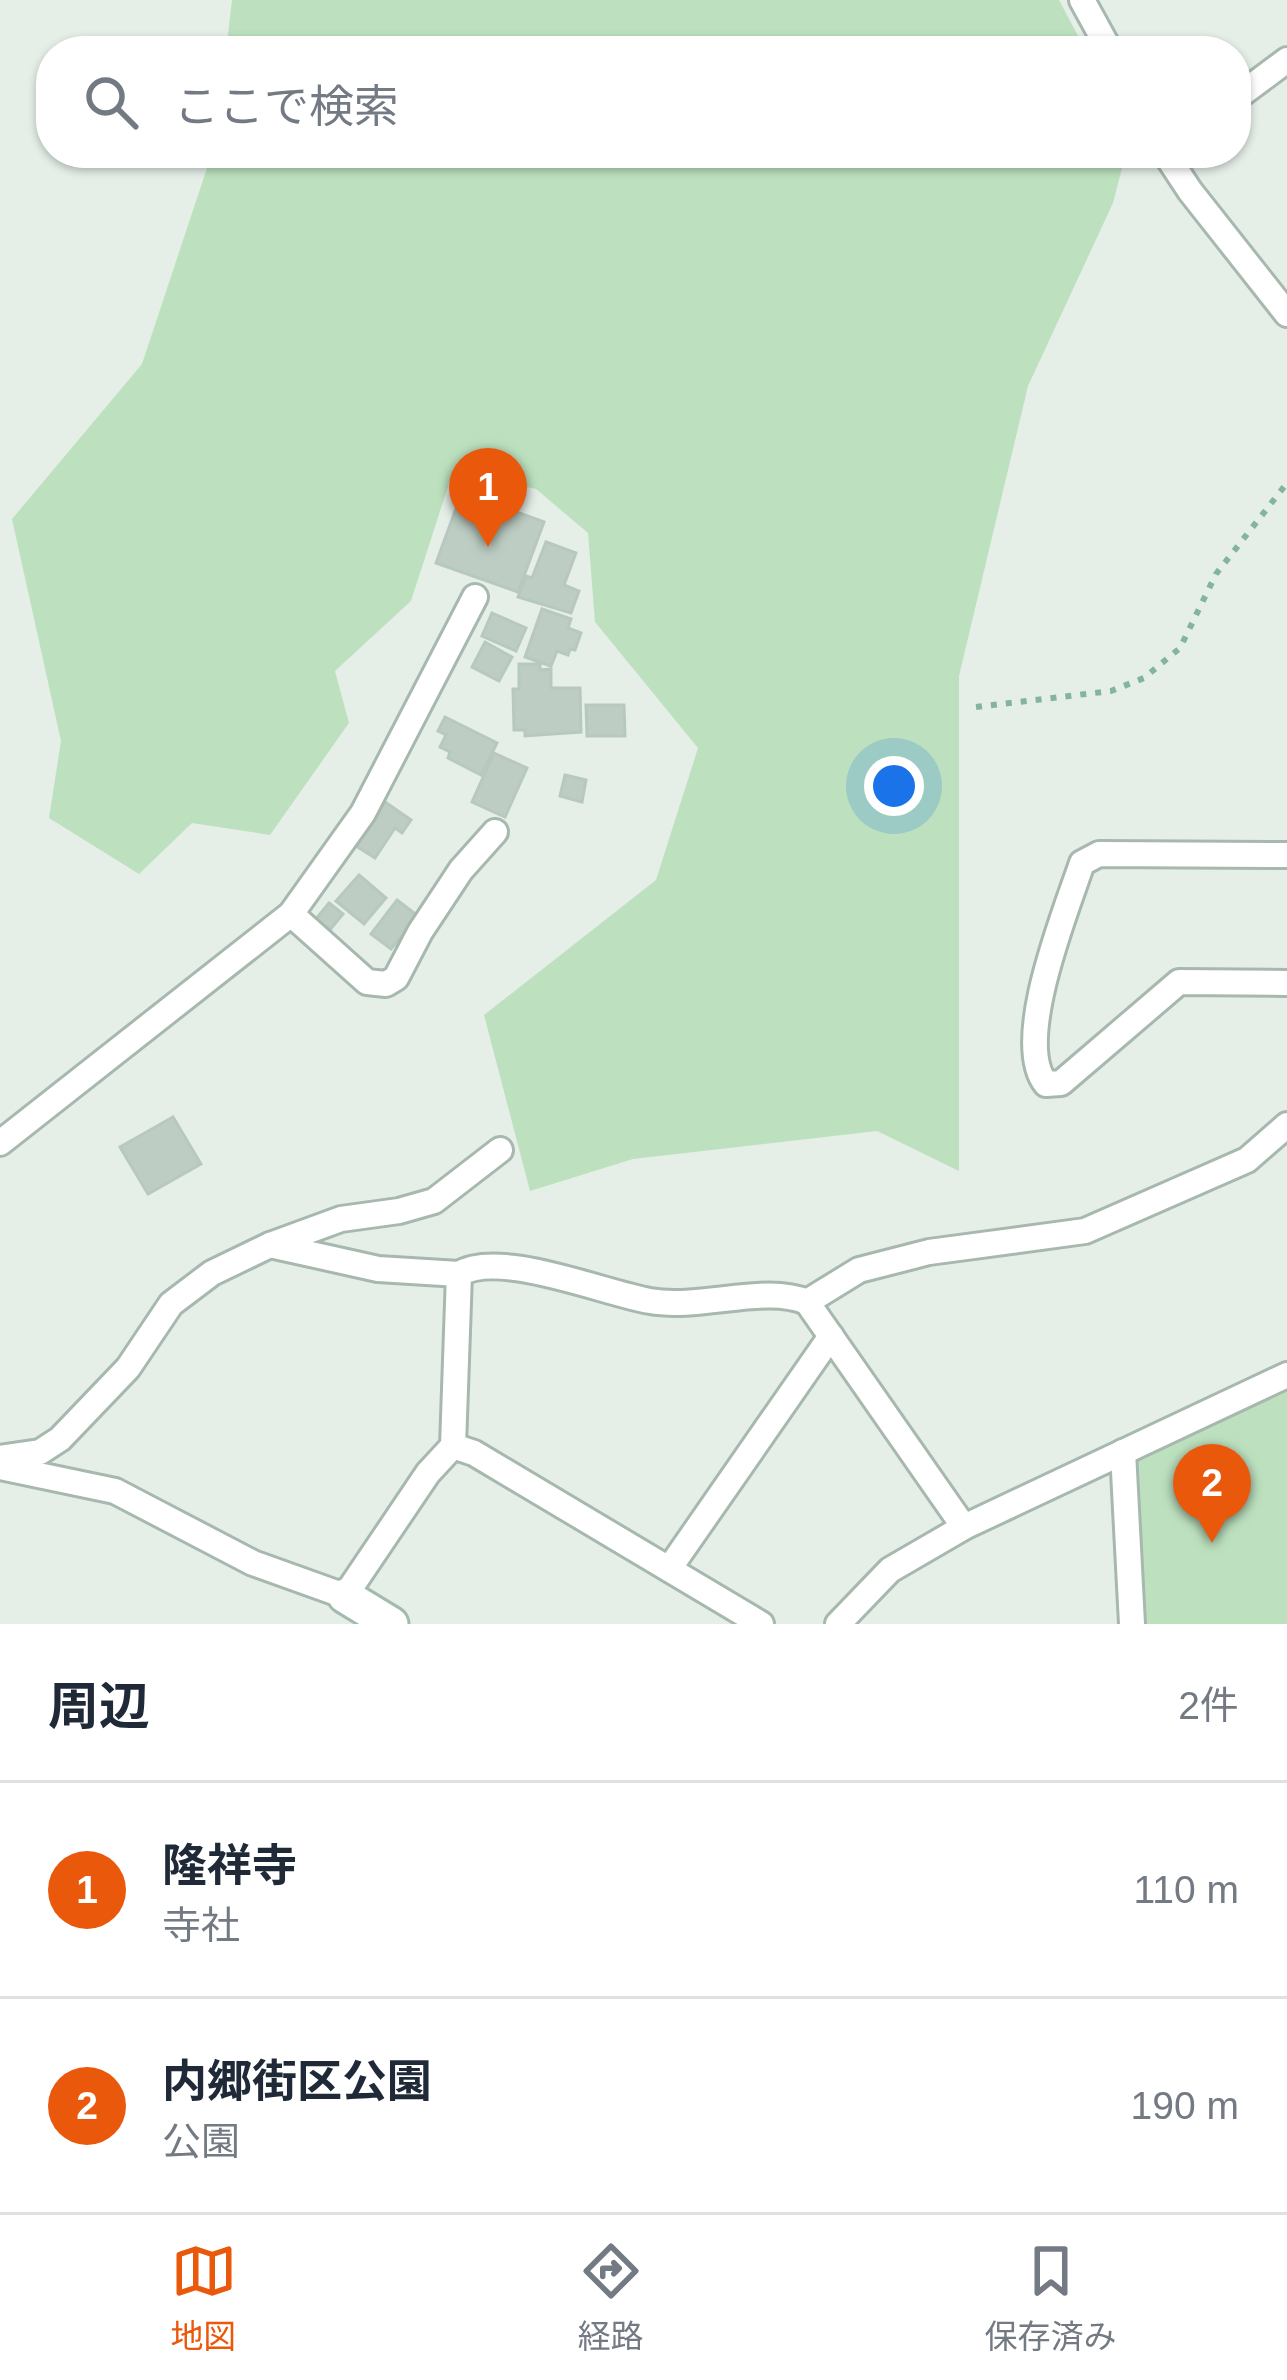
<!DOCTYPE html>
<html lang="ja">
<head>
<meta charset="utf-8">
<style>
	body { margin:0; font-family:Arial,"Noto Sans JP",sans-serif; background:#f6f6f7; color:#1f2937 }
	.you { position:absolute; left:894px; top:786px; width:42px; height:42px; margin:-30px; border:9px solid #fff; border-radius:50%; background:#1a73e8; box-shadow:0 0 0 18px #1a73e833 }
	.badge { display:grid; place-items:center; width:78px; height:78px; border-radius:50%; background:#ea580c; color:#fff; font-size:39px; font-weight:700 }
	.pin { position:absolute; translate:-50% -99px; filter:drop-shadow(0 3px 6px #0008) }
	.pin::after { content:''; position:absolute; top:63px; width:42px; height:36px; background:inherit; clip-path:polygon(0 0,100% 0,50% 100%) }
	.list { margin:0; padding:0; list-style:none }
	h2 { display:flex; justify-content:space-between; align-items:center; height:156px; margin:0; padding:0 48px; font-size:51px }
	h2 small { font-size:39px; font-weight:400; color:#747a83 }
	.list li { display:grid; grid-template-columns:78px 1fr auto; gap:36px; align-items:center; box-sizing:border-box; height:216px; padding:0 48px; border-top:3px solid #e0e1e3 }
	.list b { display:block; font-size:45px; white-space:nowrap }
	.list p { margin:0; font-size:39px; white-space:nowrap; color:#747a83 }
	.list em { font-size:39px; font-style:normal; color:#747a83 }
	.icon { flex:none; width:66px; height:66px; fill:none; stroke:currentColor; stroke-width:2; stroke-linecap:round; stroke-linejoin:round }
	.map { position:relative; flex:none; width:1287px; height:1624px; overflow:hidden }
	.search { position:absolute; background:#fff; box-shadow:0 3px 9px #0004; left:36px; right:36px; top:36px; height:132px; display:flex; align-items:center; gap:30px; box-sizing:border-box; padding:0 42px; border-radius:48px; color:#747a83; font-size:45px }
	.sheet { height:588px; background:#fff }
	nav { display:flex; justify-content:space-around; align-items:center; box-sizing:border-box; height:168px; border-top:3px solid #e0e1e3; background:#fff; font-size:33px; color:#747a83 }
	nav a { display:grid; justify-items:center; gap:6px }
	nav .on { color:#ea580c }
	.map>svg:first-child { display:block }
	.green { fill:#bde1bf }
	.building { fill:#bdcdc3; stroke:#b7c9be; stroke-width:3 }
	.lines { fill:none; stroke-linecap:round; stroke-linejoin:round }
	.street-casing { stroke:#a7b8ae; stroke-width:30 }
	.secondary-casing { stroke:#a3bbae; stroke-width:39 }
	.path { stroke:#84b49b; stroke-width:6; stroke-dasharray:6 9; stroke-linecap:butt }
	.street { stroke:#fff; stroke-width:24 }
	.secondary { stroke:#fff; stroke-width:33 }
</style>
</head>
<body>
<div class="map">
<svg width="1287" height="1624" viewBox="0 0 1287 1624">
	<rect width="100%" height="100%" fill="#e5efe8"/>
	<g class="green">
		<path d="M232,0H1059L1086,51H226Z"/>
		<path d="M212,153H1126L1113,203L1028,386L959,676V1171L877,1131L633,1159L530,1191L484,1015L656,880L698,748L595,622L588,533L536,489L453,471L411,601L335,671L349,723L270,835L192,823L139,874L49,818L61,741L12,519L142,364Z"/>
		<path d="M1287,1387V1624H1140L1135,1462Z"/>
	</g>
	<g class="building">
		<path d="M462,492L544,522L518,592L436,563Z"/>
		<path d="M546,542L576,553L564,585L579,591L571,613L518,597L526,576L532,578Z"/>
		<path d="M542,609L571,619L568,628L581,633L575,650L570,649L568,655L557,651L551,666L525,657Z"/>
		<path d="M492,613L526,628L516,651L482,636Z"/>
		<path d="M485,642L512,657L499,681L472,667Z"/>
		<path d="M519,664H540V670L551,669V688H580L581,732L525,736V730H514L513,689H519Z"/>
		<path d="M586,705H624L625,736H587Z"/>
		<path d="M445,717L497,743L481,775L448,758L450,752L440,747L446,735L438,731Z"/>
		<path d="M494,753L527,768L505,817L472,802Z"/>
		<path d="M565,775L586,780L582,802L560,796Z"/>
		<path d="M385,802L411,820L402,833L395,828L375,858L356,846Z"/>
		<path d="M359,875L386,898L364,924L336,901Z"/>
		<path d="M397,900L418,916L391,949L371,934Z"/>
		<path d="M329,903L343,914L329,931L315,920Z"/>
		<path d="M173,1117L201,1164L148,1194L120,1147Z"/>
	</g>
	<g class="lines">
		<g class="street-casing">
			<g id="street">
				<path d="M1082,0L1110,51"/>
				<path d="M1236,98L1287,60"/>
				<path d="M1165,153L1190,191L1287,314"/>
				<path d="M1287,855L1099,854L1082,863C1066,911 1012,1042 1046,1084L1061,1083L1179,982L1287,983"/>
				<path d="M291,914L367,982L386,984L396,978L420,932L461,870L495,832"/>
				<path d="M0,1143L291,914L363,813L475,597"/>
				<path d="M270,1245L378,1269L459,1274C499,1249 603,1293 650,1301C701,1310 766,1284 807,1302L964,1527"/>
				<path d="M807,1302L859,1270L929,1252L1085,1231L1247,1160L1287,1125"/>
				<path d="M453,1446L474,1453L761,1624"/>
				<path d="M1123,1452L1132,1624"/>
				<path d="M0,1458L40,1452L60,1439L128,1368L171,1304L212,1273L270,1245L341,1219L399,1211L434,1201L500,1150"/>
				<path d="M0,1467L115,1491L253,1563L345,1596L428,1473L453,1446L459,1274"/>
				<path d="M669,1569L831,1336"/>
				<path d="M838,1624L890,1570L964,1527L1287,1375"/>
			</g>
		</g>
		<g class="secondary-casing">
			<path id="secondary" d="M345,1596L391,1624"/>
		</g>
		<path class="path" d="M976,707L1111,691L1144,678L1180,648L1216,574L1287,483"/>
		<use href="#street" class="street"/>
		<use href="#secondary" class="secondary"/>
	</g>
</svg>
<div class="you"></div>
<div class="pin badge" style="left:488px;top:547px">1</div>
<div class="pin badge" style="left:1212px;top:1543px">2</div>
<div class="search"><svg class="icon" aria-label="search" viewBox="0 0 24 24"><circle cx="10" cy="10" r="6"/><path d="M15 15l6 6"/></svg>ここで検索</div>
</div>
<section class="sheet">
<h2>周辺<small>2件</small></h2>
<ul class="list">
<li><span class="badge">1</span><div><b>隆祥寺</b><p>寺社</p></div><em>110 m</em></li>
<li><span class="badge">2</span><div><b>内郷街区公園</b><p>公園</p></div><em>190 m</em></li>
</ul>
</section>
<nav>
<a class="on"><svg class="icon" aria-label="map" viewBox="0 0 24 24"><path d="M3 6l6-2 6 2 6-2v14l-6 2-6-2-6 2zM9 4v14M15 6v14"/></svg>地図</a>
<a><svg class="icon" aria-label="directions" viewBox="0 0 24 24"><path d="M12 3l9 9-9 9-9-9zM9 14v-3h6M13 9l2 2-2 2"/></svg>経路</a>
<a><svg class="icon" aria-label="saved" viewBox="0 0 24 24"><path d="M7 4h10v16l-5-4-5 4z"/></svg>保存済み</a>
</nav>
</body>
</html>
